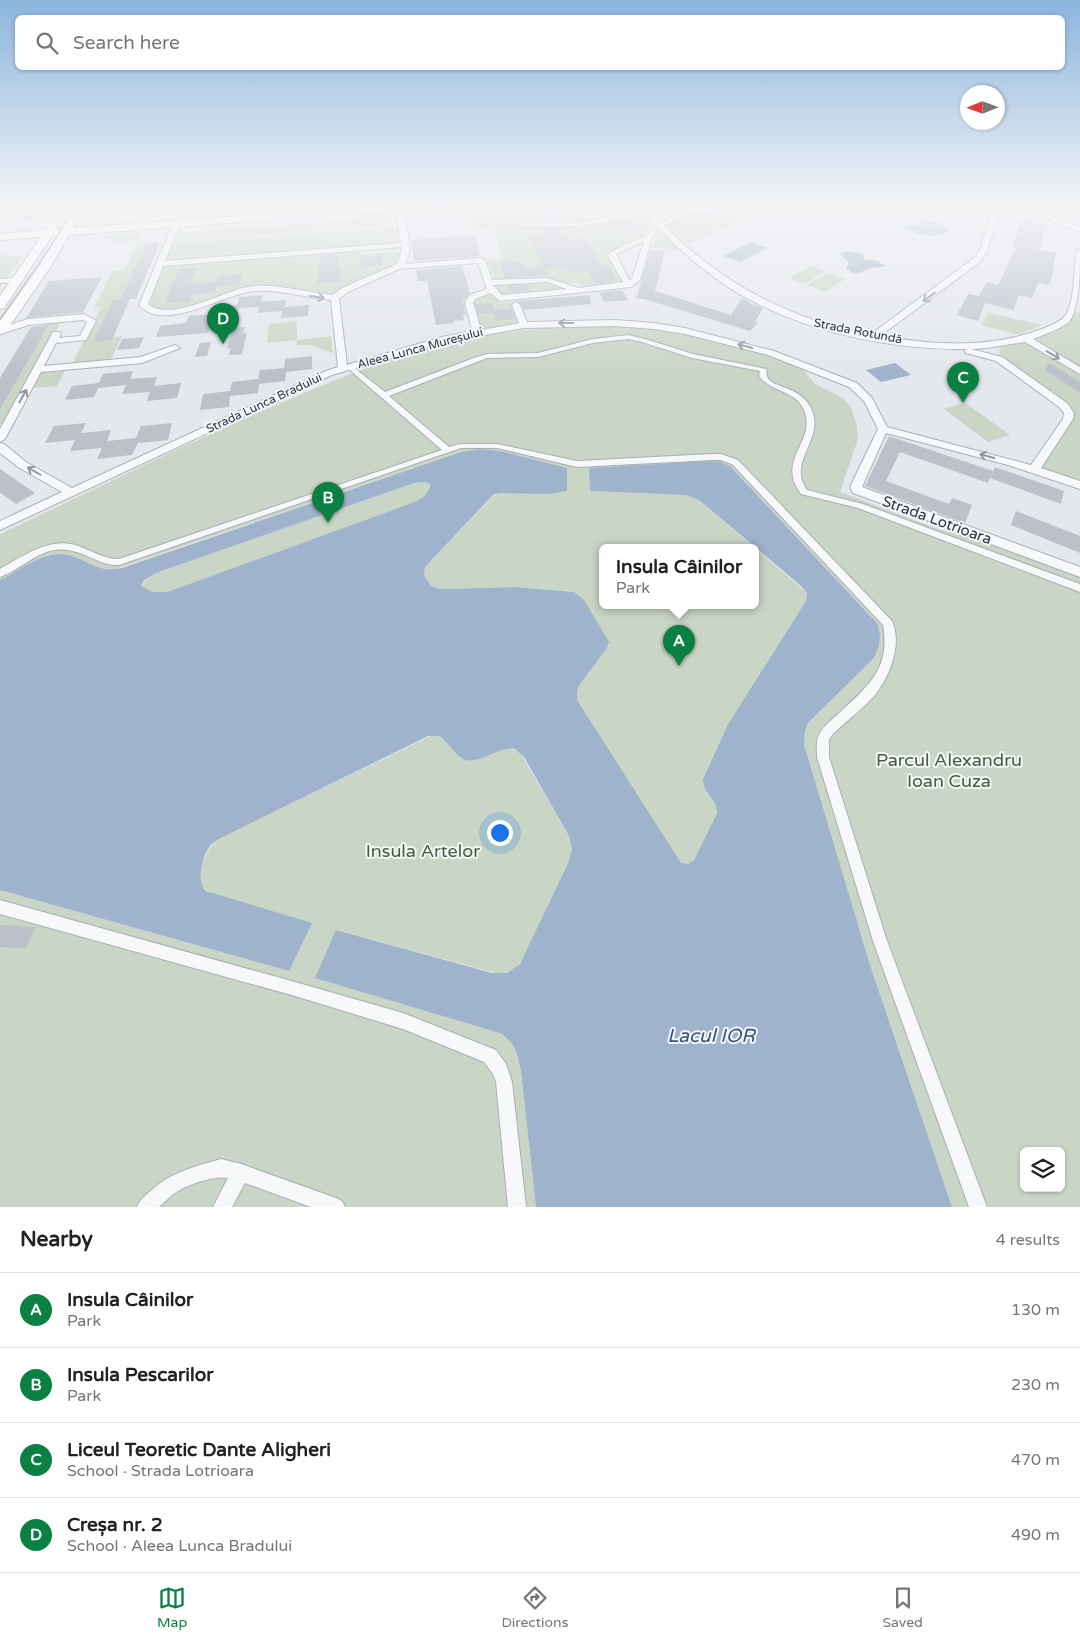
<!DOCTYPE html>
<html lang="en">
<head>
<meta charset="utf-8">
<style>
	body { margin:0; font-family:"Varela Round",sans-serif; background:#f6f6f6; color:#222 }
	.controls { position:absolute; right:15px; bottom:15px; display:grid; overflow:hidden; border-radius:8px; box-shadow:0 1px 4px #0004 }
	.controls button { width:45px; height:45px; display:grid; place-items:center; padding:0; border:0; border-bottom:1px solid #e0e0e0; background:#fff; color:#222; font:25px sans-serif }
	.compass { position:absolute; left:960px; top:85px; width:45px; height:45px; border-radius:50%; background:#fff; box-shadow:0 1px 4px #0004; rotate:269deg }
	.you { position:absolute; left:499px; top:832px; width:18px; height:18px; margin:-12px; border:4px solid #fff; border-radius:50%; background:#1a73e8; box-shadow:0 0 0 8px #1a73e833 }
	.badge { display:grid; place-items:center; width:32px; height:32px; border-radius:50%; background:#0b8043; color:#fff; font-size:16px; font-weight:700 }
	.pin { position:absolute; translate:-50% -41px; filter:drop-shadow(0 1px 2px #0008) }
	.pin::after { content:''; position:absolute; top:26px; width:18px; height:15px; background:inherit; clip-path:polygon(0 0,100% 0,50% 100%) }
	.popup { position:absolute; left:599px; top:544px; width:160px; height:65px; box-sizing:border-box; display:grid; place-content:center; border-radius:8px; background:#fff; filter:drop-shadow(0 1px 4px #0005); font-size:16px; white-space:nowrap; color:#767676 }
	.popup b { font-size:19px; color:#222 }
	.popup::after { content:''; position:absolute; left:50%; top:100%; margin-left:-10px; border:10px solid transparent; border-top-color:#fff }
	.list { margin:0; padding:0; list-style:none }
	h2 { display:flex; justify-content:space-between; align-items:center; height:65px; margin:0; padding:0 20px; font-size:21px }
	h2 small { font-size:16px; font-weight:400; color:#767676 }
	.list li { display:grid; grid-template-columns:32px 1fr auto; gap:15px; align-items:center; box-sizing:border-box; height:75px; padding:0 20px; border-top:1px solid #e0e0e0 }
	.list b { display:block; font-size:19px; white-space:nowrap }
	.list p { margin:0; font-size:16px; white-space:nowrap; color:#767676 }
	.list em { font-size:16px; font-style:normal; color:#767676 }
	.icon { flex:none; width:28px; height:28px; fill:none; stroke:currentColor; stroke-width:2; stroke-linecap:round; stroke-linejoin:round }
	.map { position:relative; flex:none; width:1080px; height:1207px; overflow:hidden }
	.search { position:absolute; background:#fff; box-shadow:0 1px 4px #0004; left:15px; right:15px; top:15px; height:55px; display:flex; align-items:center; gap:12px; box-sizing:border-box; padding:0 18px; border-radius:8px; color:#767676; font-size:19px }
	.sheet { height:365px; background:#fff }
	nav { display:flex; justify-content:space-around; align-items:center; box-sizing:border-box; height:70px; border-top:1px solid #e0e0e0; background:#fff; font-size:14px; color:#767676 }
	nav a { display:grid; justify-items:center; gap:2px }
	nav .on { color:#0b8043 }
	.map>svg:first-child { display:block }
	.green { fill:#c9d6c5; fill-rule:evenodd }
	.water { fill:#9fb4cc; fill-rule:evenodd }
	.building { fill:#bbc0ca }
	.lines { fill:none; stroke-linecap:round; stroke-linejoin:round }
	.pedestrian-casing { stroke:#a9aeb7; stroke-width:2 }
	.minor-casing { stroke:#a9aeb7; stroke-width:2 }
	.tertiary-casing { stroke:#a9aeb7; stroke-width:1 }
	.secondary-casing { stroke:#a9aeb7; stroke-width:2 }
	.pedestrian { fill:#f7f8fa; fill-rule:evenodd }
	.minor { fill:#f7f8fa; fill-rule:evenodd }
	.tertiary { fill:#f7f8fa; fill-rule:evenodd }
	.secondary { fill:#fff; fill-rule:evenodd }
	.tram { stroke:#7d8696; stroke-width:1 }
	.oneway { stroke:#9196a0 }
	.labels { text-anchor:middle; stroke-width:4; stroke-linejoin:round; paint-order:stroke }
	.far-street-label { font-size:12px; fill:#2b3445; stroke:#f4f6f9 }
	.street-label { font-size:15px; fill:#2b3445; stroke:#f4f6f9 }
	.near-park-label { font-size:18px; fill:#3f6138; stroke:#f4f6f9 }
	.near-water-label { font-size:19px; font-style:italic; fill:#34527a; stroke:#f4f6f9 }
</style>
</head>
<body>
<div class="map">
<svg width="1080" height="1207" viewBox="0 0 1080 1207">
	<rect width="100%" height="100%" fill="#e4e7ec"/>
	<g class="green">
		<path d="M633,203L636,207L622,214L598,215C588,228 571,223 557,224L582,225L616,218L635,210L641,212L651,224V228L642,233L645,234L627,242L629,244L612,254L628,285L591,289L575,283L564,284L573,288L500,296L488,261L503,259L492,228L478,229L467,204Z"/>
		<path d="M651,203H739L723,205L739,220L689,244L666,224L691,209Z"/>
		<path d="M393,204V205L82,229L84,226Z"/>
		<path d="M391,211L393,225L174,242L177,233L358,220L359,213Z"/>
		<path d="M402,227L405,245L361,249V255L406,251L405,260L336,296L261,287L175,312L145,308L169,244Z"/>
		<path d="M142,232L138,241L114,242L102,236Z"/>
		<path d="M656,235H666L680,246L679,250L653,248Z"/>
		<path d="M147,241L120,300L113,301L93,341L122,336L109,363L71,366L101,307L94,308L112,271L124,270L138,242Z"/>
		<path d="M0,255L22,257L0,287Z"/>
		<path d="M811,266L826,272L804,284L789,278Z"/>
		<path d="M828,273L845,279L825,292L807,285Z"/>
		<path d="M491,290L498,297L500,303L513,302L519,325L477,332L470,300Z"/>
		<path d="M1073,312H1080V485L1034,469L1069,413L999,359L1000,345L1044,332Z"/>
		<path d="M989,313L1042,325L1019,335L981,325Z"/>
		<path d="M62,320L6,424H0V409L50,323Z"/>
		<path d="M297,321V340L331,336L333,353L311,345H296L297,340L267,343L269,324Z"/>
		<path d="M625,324L675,330L774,356L803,370L815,384L843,398L850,406L856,422L858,439L840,492L941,530L980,539L1080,576V1207H952L870,965L803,745L805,731L808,723L874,658C883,642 878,633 872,617L730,466L709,461L589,469L590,491L686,495L699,500L807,593L806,601L728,724L704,776L703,786L717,807V813L694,860C689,865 683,865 678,861L577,700L578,687L609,645L574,592L515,587L440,589L431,586L424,575L425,567L496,493L567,491L484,449L461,452L116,569C98,570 88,561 72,557C47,549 21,569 0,580V534C88,493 175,449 264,410C322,385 380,360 441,345C502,329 564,326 625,324ZM603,547H755V605H603ZM1024,1151H1061V1188H1024Z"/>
		<path d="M65,371L57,386L33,388L42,373Z"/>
		<path d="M965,403L1010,435L988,442L944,409Z"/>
		<path d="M426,482L430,484V488L424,497L412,503L167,592H153L141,586L146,579L156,573L414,483Z"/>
		<path d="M432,735L442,738L473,760L507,748L519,751L569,836L572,848L571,856L525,955C518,967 512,973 499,974L337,930L511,1040L517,1054L521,1072L536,1207H0V890L289,971L219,897L203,888C196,870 206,846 223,837Z"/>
	</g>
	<g class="water">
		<path d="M923,221L938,222L945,226V229H950V231C938,239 912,236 903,226L909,224L919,226Z"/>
		<path d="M751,242L768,248L740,262L723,256Z"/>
		<path d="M848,251L863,254L864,259L878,261L885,266C879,269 874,266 868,269C860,273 854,276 846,268L849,262L840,254Z"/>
		<path d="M895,363L911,375L881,382L866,370Z"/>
		<path d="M480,449L500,451L567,468V491L549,494L502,493L494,494L425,567L424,575L431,586L440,589L515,587L574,592L584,600L609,642L607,648L578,687L577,700L681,863L688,864L694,860L717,813C718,800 702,793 703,779L728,724L806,601L807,593L801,586L699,500L686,495L590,491L589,468L709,461L721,462L730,466L877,623C882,636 880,646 874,658L808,723L805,731L804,745L870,965L952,1207H536L521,1072C517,1054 517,1044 500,1033L315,978L336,930L492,973H507L520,964L568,863L572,849L569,836L524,757L515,749C499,745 476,768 462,758C454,753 449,744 442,738L438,736H428L223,837C218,839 214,842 210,846C202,856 196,882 206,891L312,923L289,971L0,890V580C18,571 41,553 61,554C85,556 95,574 122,568L461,452ZM426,482L430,484V488L424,497L412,503L167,592H153L141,586L144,580L156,573L414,483Z"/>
	</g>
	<g class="building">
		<path d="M36,203H47L34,220L21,221Z"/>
		<path d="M584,203H599L605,211L591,213Z"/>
		<path d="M618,203L623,210L608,215L601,205Z"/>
		<path d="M569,207L576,219L538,221L533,210Z"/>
		<path d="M722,209L723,216L709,217L713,221L698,223L691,215Z"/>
		<path d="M628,217L639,231L620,233L612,222Z"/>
		<path d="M1020,220L1046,225L1039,250L1056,253L1053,266L1055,267L1049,285L1038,283L1032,298L1019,295L1013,310L985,303L978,321L957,315L968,294L979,296L987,282L998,285L1016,249H1013Z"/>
		<path d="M562,228L568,240L586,238L603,267L609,266L617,281L595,284L589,272L569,273L566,267L545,269L548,275L505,278L500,264L522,262L524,268L543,266L530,237L545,236L542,229Z"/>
		<path d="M474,235L481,256L414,261L411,240Z"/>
		<path d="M160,243L136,299H130L112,340L93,342L113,300H120L146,244Z"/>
		<path d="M650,250L665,251L655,291L731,315L742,298L752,304L763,308L755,322L758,323L750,331L644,299H636Z"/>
		<path d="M339,254L338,266H340V281L317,283L321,255Z"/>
		<path d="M382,256V265L360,267V258Z"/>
		<path d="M462,266L470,293L463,301L466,315H463L464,320L453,321L454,323L436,325L427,281H418L416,270Z"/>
		<path d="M197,268L190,284L216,282L218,276L242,274L239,284L217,286L215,292L192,294L190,301L165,303L179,269Z"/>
		<path d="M102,277L83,312L26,318L49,281Z"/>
		<path d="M527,285L529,291L511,292L508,286Z"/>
		<path d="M622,290L628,300L604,302L599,292Z"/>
		<path d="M263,295L261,302L286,300L285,307L309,305L308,316L281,318L282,311L258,313L259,307L239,308L237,316L213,317L208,333L156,337L160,326L186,323L189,316L212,314L214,306L237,305L239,297Z"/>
		<path d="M590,295L591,304L524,310L518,301Z"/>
		<path d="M492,303L495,313L478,314L475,304Z"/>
		<path d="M512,309L515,319L496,320L494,310Z"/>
		<path d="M49,325L0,409V378L31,327Z"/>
		<path d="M245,327L243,334L247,333L242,354L229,355L231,348L227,349L233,328Z"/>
		<path d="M144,337L139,348L117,350L122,339Z"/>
		<path d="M211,342L207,356L195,357L200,343Z"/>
		<path d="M312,356V369L286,372L285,381L259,384L258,393L230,396L229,407L200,410L203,394L230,391L232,382L258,379L260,370L284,368L285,359Z"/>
		<path d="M1049,363L1080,382V393L1045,370Z"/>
		<path d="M133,371L130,379L157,377L154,386L181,383L177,398L147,401L150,392L122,394L126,385L98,388L94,397L65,400L72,386L99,383L103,374Z"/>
		<path d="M86,423L81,433L111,430L107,441L136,438L141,426L172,423L168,440L138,443L132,455L97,459L102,448L70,451L75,440L45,443L54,426Z"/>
		<path d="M889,436L993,471L988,483L900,452L886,481L949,504L952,498L972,505L965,523L865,486Z"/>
		<path d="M995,467L1064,491L1061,504L990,478Z"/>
		<path d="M0,469L35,493L16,504L2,494L0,493Z"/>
		<path d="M1016,511L1080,536V553L1011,525Z"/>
		<path d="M0,925L36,927L26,948H19L0,947Z"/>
	</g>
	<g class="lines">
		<g class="pedestrian-casing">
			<g id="pedestrian">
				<path d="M0,279L18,278L21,280L18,282L0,283Z"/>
				<path d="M628,335L645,339L693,354L766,369C767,371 766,373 767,376C771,390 807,384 814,417C819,443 788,464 807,490L863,504L1080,584V592L858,508L801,494C775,459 817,442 804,410C796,390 772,393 759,376L760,371L692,358L642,342L628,339L593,343L538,357L487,358L389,396L449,447L460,444H497L577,461L712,454H721L738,460L892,621C902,644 891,672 878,691C869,704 844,723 832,735L829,740V757L887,941L987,1207H969L873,941L817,757C817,751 816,743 818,737C821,728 831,721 838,714C867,687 891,669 883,625L732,464L720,460H712L577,467L497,448H461L119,565C100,566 86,552 67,550C41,546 23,569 0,577V569C25,555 52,535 81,547C94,552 104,559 119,559L442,450L352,372L348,366L349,365H353L357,370L385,392L474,358L487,354L538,353L593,339Z"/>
				<path d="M0,900L295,982L403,1013L496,1050L506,1064L512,1082L526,1207H508L496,1082L493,1074L484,1062L403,1029L295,996L0,914Z"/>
				<path d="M221,1159L241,1164L336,1198L342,1201L345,1207H311L245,1183L232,1207H213L228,1178C216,1175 189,1184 178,1191C171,1195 165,1202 159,1207H137C140,1199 146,1195 153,1189C174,1171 194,1167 221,1159Z"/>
			</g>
		</g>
		<g class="minor-casing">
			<g id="minor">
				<path d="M637,203H643L660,222L692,208L727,203H742L739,205L694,212L664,225C720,283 792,321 871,334L974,258L979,252L994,203H1015L1080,227V232L1011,206H1000L987,252L980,262L880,336C934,345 990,349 1042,329C1050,326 1060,322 1065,316C1075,302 1074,269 1076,252L1080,250C1080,270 1080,307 1069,322C1059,330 1045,334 1033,339L1080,367V374L1025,342L986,348L971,349L1002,357L1067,403L1074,413L1073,419L1041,468L1080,481V489L1008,465L886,433L862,487L1080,567V577L853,493L850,487L878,429L864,401L849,387L768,355L685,334L654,329L615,326L524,328L446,342L332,375L0,530V521L62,492L18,467L0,453V443L4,444L26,462L72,488L326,371L338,367L331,300C306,298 281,289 255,291C224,293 165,334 139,305L173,223L177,221L181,223L165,261L401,243L395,207L398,205L401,207C405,225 415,247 405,264L481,258L485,260L492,280L547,278L579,288L623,282L608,256L609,253L654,231L658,233L652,237L640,280L631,287L500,301L490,293L476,299L473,302L481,330L519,323L512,305L516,302L520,305L527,322L615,320L654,323L685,328L774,351L857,383L872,398L887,427L1031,465L1063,419L1064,413L1059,407L996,361L966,353L964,351L967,349C897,350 819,335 756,303C713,281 672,246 642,209C598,229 569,226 523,227L519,225L523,223L586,222L614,216L639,205ZM644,241L632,279L629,280L616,254ZM402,247L399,261L395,265L342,288L333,295C302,293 270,280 239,289C215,296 169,321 148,304L163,266ZM478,263L487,289L470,295L465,302L472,331L442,337L347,365L339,299L348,292L399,269ZM547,282L567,289L502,295L493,285Z"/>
				<path d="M771,203H855L852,205L804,208L774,205Z"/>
				<path d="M84,314L96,321L86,340L56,343L44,366L141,357L175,345L180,348L142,363L41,372L5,439L0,442V429L53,332H59L61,334L59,338L80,336L87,322L83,320L29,325L0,334V328L28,319Z"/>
			</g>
		</g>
		<g class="tertiary-casing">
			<g id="tertiary">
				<path d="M66,203H74L56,229H50L48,227Z"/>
				<path d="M79,203H87L73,227H67L65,225Z"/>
			</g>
		</g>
		<g class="secondary-casing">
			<path id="secondary" d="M417,203H458L453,206L69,235L49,269L5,333L0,334V321L38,268L58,236H52L4,308L0,309V296L41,237L0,240V234L45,230L49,225L53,224L58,227L56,230L62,229L66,223L70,222L75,225L73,228Z"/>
		</g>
		<use href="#pedestrian" class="pedestrian"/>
		<use href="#minor" class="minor"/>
		<use href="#tertiary" class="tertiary"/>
		<use href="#secondary" class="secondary"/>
		<path class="tram" d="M0,319L51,246L78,203"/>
	</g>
	<defs><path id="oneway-shaft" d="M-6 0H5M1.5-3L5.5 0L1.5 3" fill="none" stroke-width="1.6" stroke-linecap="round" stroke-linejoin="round" transform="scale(1.25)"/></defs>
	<g class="oneway">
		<use href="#oneway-shaft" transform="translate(317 297) rotate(9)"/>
		<use href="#oneway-shaft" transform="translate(929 297) rotate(144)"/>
		<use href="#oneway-shaft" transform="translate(566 323) rotate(180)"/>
		<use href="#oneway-shaft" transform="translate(745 346) rotate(-165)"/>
		<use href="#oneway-shaft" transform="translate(1053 355) rotate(31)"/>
		<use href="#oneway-shaft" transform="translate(23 396) rotate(-61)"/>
		<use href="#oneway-shaft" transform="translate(987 456) rotate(-165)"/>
		<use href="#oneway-shaft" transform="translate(34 471) rotate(-150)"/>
	</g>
	<linearGradient id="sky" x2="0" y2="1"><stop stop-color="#8bb4dd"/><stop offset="0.55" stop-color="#f3f4f6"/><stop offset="1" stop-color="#f3f4f6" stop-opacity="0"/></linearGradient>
	<rect width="1080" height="372" fill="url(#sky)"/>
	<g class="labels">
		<g class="far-street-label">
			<text transform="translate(858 331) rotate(11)" y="4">Strada Rotundă</text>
			<text transform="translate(420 348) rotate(-15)" y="4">Aleea Lunca Mureșului</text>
			<text transform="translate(264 403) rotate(-25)" y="4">Strada Lunca Bradului</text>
		</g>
		<g class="street-label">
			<text transform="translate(937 520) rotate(20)" y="5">Strada Lotrioara</text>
		</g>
		<g class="near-park-label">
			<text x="949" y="766">Parcul Alexandru<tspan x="949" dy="21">Ioan Cuza</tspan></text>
			<text x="423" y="857">Insula Artelor</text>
		</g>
		<g class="near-water-label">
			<text x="711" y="1042">Lacul IOR</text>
		</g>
	</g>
</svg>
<div class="controls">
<button><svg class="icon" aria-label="layers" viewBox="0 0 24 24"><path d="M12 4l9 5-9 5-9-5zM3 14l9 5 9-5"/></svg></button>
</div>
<svg class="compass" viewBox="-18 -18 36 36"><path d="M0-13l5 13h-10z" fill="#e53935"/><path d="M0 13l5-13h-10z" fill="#767676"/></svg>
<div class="you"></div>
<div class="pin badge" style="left:679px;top:666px">A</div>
<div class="popup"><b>Insula Câinilor</b>Park</div>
<div class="pin badge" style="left:328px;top:523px">B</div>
<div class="pin badge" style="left:963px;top:403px">C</div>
<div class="pin badge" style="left:223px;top:344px">D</div>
<div class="search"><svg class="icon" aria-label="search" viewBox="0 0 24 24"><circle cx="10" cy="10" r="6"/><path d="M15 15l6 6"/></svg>Search here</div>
</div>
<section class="sheet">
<h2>Nearby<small>4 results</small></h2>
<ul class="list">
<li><span class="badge">A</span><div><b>Insula Câinilor</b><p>Park</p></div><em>130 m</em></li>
<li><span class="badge">B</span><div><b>Insula Pescarilor</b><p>Park</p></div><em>230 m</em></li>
<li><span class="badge">C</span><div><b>Liceul Teoretic Dante Aligheri</b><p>School · Strada Lotrioara</p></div><em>470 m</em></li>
<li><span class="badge">D</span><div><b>Creșa nr. 2</b><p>School · Aleea Lunca Bradului</p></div><em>490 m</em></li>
</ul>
</section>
<nav>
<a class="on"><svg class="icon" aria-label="map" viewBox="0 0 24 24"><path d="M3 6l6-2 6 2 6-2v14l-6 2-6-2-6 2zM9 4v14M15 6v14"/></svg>Map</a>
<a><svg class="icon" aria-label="directions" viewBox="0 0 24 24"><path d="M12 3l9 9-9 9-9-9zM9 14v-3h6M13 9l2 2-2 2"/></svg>Directions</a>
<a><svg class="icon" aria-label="saved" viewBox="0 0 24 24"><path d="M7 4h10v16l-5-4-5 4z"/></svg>Saved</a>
</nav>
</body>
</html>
